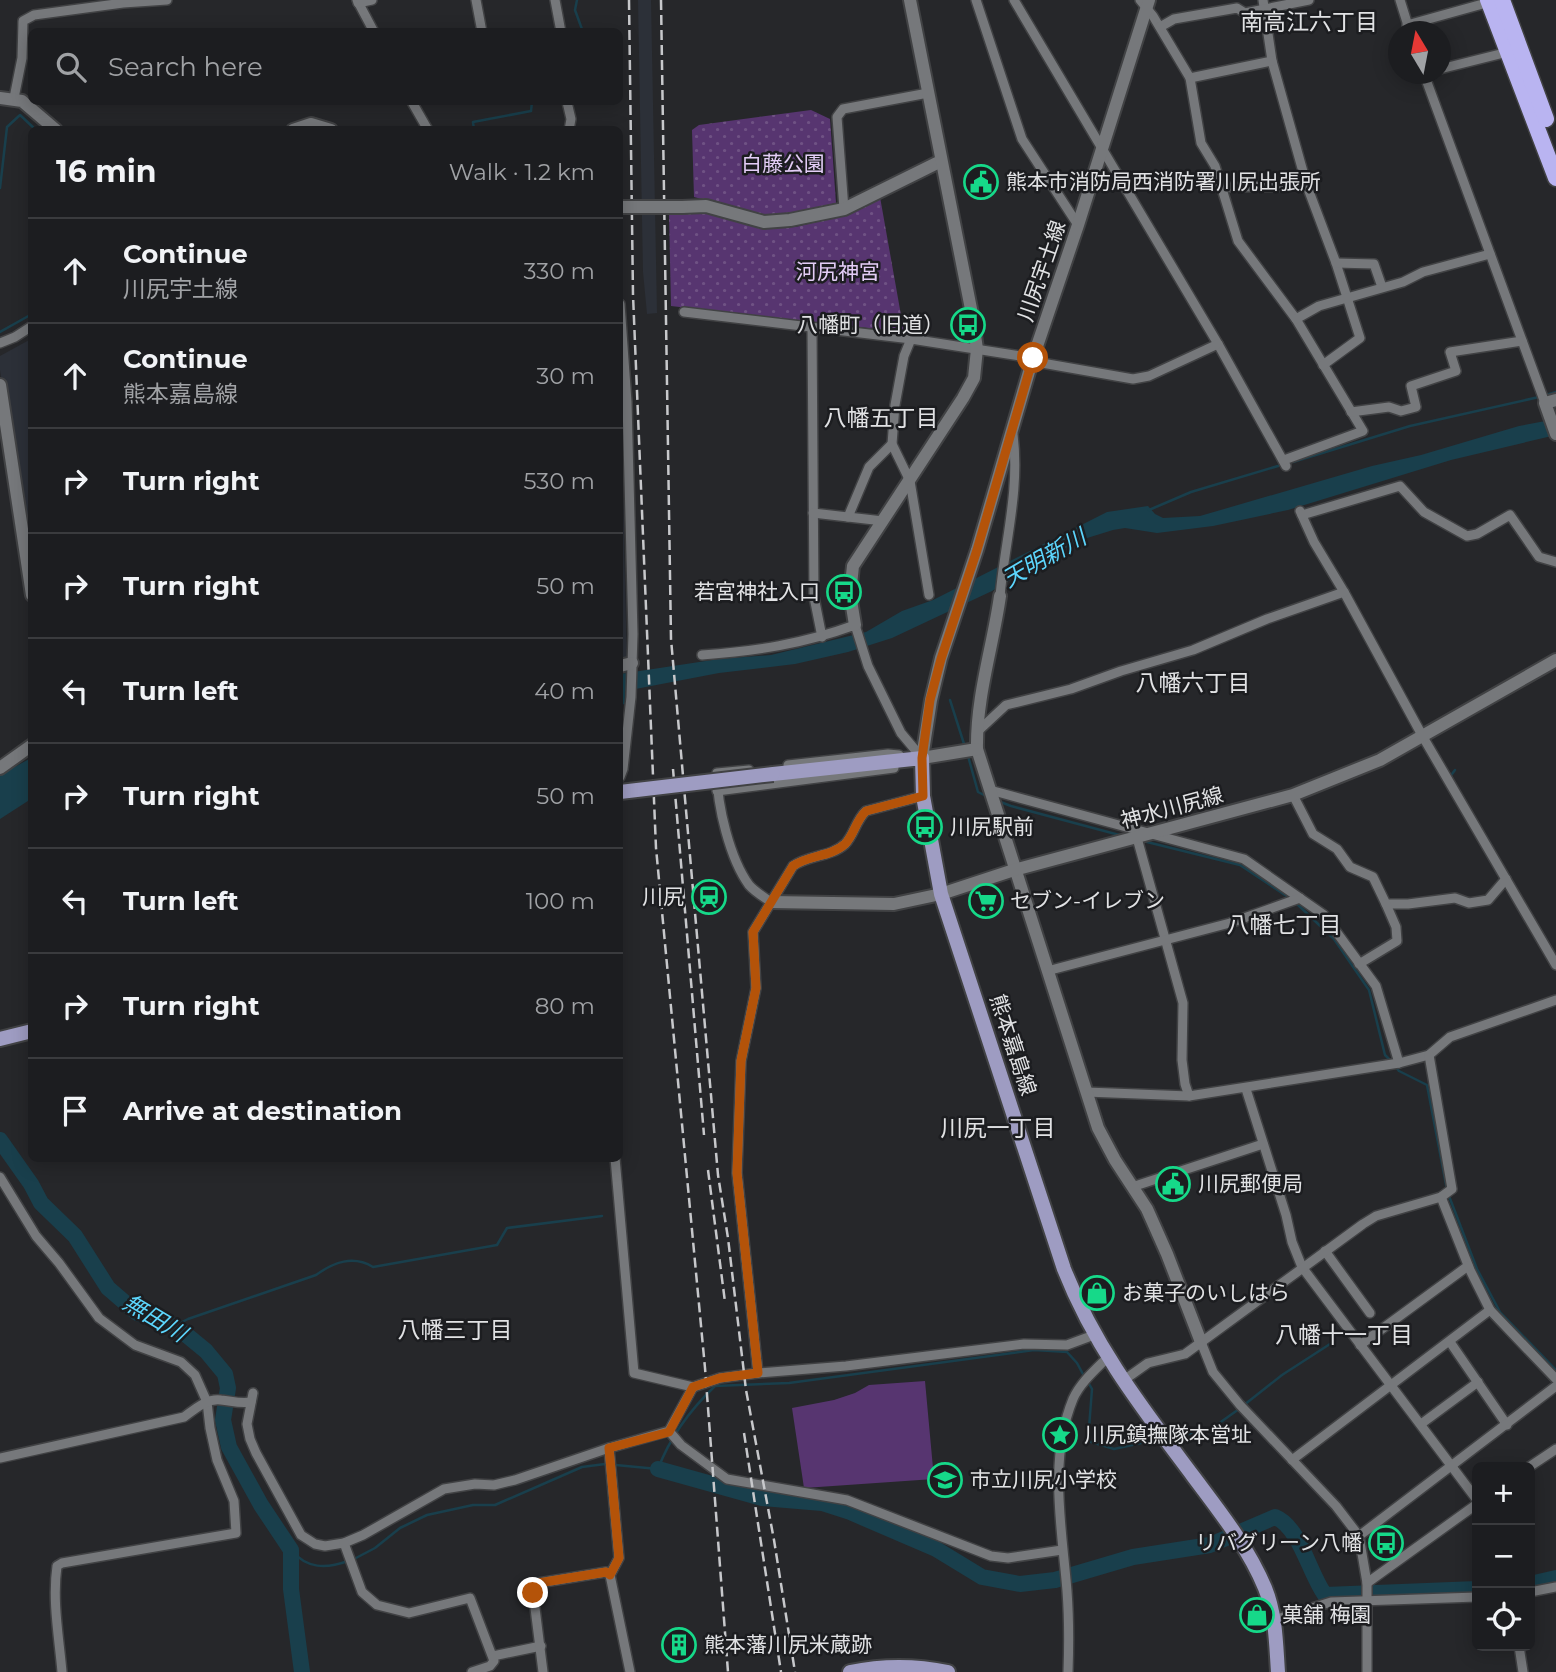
<!DOCTYPE html>
<html lang="en">
<head>
<meta charset="utf-8">
<style>
	body { margin:0; font-family:Montserrat,"Noto Sans JP",sans-serif; background:#252629; color:#f1f3f6 }
	.controls { position:absolute; right:21px; bottom:21px; display:grid; overflow:hidden; border-radius:10px; box-shadow:0 4px 18px #0003 }
	.controls button { width:63px; height:63px; display:grid; place-items:center; padding:0; border:0; border-bottom:2px solid #3a3b3e; background:#1c1d20; color:#f1f3f6; font:35px sans-serif }
	.compass { position:absolute; left:1388px; top:21px; width:63px; height:63px; border-radius:50%; background:#1c1d20; box-shadow:0 4px 18px #0003; rotate:350deg }
	.stop { position:absolute; width:21px; height:21px; margin:-16px; border:5px solid #b45309; border-radius:50%; background:#fff }
	.stop.end { background:#b45309; border-color:#fff; box-shadow:0 2px 7px #0008 }
	.list { margin:0; padding:0; list-style:none }
	h2 { display:flex; justify-content:space-between; align-items:center; height:91px; margin:0; padding:0 28px; font-size:30px }
	h2 small { font-size:23px; font-weight:400; color:#a0a2a5 }
	.list li { display:grid; grid-template-columns:46px 1fr auto; gap:21px; align-items:center; box-sizing:border-box; height:105px; padding:0 28px; border-top:2px solid #3a3b3e }
	.list b { display:block; font-size:26px; white-space:nowrap }
	.list p { margin:0; font-size:23px; white-space:nowrap; color:#a0a2a5 }
	.list em { font-size:23px; font-style:normal; color:#a0a2a5 }
	.icon { flex:none; width:38px; height:38px; fill:none; stroke:currentColor; stroke-width:2; stroke-linecap:round; stroke-linejoin:round }
	.map { position:relative; flex:none; width:1556px; height:1672px; overflow:hidden }
	.search { position:absolute; background:#1c1d20; box-shadow:0 4px 18px #0003; left:28px; top:28px; width:595px; height:77px; display:flex; align-items:center; gap:18px; box-sizing:border-box; padding:0 24px; border-radius:10px; color:#a0a2a5; font-size:26px }
	.panel { position:absolute; background:#1c1d20; box-shadow:0 4px 18px #0003; left:28px; top:126px; width:595px; height:1036px; border-radius:10px }
	.map>svg:first-child { display:block }
	.built { fill:#2c3038 }
	.park { fill:url(#park-dots) }
	.pitch { fill:#573570 }
	.water { fill:#193f4c }
	.lines { fill:none; stroke-linecap:round; stroke-linejoin:round }
	.stream { stroke:#193f4c; stroke-width:2.5 }
	.river { stroke:#193f4c; stroke-width:16 }
	.street-casing { stroke:#414244; stroke-width:12 }
	.secondary-casing { stroke:#414244; stroke-width:16 }
	.primary-casing { stroke:#414244; stroke-width:18 }
	.highway-casing { stroke:#414244; stroke-width:19 }
	.street { stroke:#76787b; stroke-width:9 }
	.secondary { stroke:#76787b; stroke-width:12 }
	.primary { stroke:#9e9cc2; stroke-width:14 }
	.highway { stroke:#b9b4f1; stroke-width:16 }
	.rail { stroke:#c7c8cb; stroke-width:2.5; stroke-dasharray:10 5; stroke-linecap:butt }
	.secondary-bridge-casing { stroke:#414244; stroke-width:16; stroke-linecap:butt }
	.primary-bridge-casing { stroke:#414244; stroke-width:18; stroke-linecap:butt }
	.secondary-bridge { stroke:#76787b; stroke-width:12 }
	.primary-bridge { stroke:#9e9cc2; stroke-width:14 }
	.route { stroke:#b45309; stroke-width:9 }
	.labels { text-anchor:middle; stroke-width:5; stroke-linejoin:round; paint-order:stroke }
	.park-label { font-size:21px; fill:#e3cdf6; stroke:#1c1d20 }
	.poi-label { font-size:21px; fill:#e1e2e4; stroke:#1c1d20; text-anchor:start }
	.street-label { font-size:21px; fill:#e1e2e4; stroke:#1c1d20 }
	.neighbourhood-label { font-size:23px; fill:#e1e2e4; stroke:#1c1d20 }
	.water-label { font-size:23px; font-style:italic; fill:#5cd6fd; stroke:#1c1d20 }
</style>
</head>
<body>
<div class="map">
<svg width="1556" height="1672" viewBox="0 0 1556 1672">
	<defs>
		<pattern id="park-dots" width="8" height="8" patternUnits="userSpaceOnUse" patternTransform="scale(1.75)"><rect width="8" height="8" fill="#573570"/><path d="M2 2h.1M6 6h.1" fill="none" stroke="#6f5284" stroke-width="1.8" stroke-linecap="round"/></pattern>
	</defs>
	<rect width="100%" height="100%" fill="#26272a"/>
	<g class="built">
		<path d="M638,0H651L657,313L647,314L643,272Z"/>
		<path d="M31,339V578L0,370V356Z"/>
		<path d="M620,372L627,663L620,664Z"/>
	</g>
	<g class="park">
		<path d="M811,110L830,119L836,203L791,213L762,215L694,197L692,130L699,125Z"/>
		<path d="M880,197L904,332L671,306L669,213L704,212L762,228L795,227L847,215Z"/>
	</g>
	<path class="pitch" d="M925,1381L934,1479L804,1488L792,1408L834,1400L855,1393L869,1385Z"/>
	<g class="water">
		<path d="M1556,419V435L1451,460L1288,510L1213,526L1157,533L1125,528L1113,530L1084,539L1055,553L992,591L892,638L848,652L795,664L719,673L625,691V704L620,705V674L719,659L771,655L866,632L902,611L933,600L1107,512L1148,506L1155,514L1163,518L1200,516L1372,466L1421,455L1519,426Z"/>
		<path d="M31,758V799L0,819V775Z"/>
	</g>
	<g class="lines">
		<g class="stream">
			<path d="M577,0L575,10L583,32"/>
			<path d="M474,130L473,122L531,111L532,102"/>
			<path d="M0,188L7,127L20,115L36,130"/>
			<path d="M0,332L32,314"/>
			<path d="M1546,395L1556,392"/>
			<path d="M1293,462L1410,426L1539,397"/>
			<path d="M1149,510L1191,492L1278,466"/>
			<path d="M950,700L965,747"/>
			<path d="M968,756L978,792L986,796"/>
			<path d="M1449,778L1455,770"/>
			<path d="M1460,794L1473,815"/>
			<path d="M998,801L1011,806L1123,836"/>
			<path d="M1486,836L1496,854"/>
			<path d="M1143,841L1240,865L1291,899"/>
			<path d="M1296,903L1334,939L1369,990L1385,1055L1391,1061"/>
			<path d="M1395,1066L1399,1071L1427,1085L1447,1190"/>
			<path d="M1449,1196L1477,1269L1500,1312L1556,1370"/>
			<path d="M174,1326L188,1319L316,1275C334,1262 353,1255 373,1267L497,1245L507,1228L602,1216"/>
			<path d="M1088,1382L1092,1389L1088,1441L1114,1449L1159,1439"/>
			<path d="M1244,1405L1282,1375L1330,1344"/>
			<path d="M1169,1438L1211,1429L1239,1409"/>
			<path d="M291,1550C307,1569 326,1569 348,1561"/>
			<path d="M354,1559L375,1548L400,1528L427,1515L473,1505H495L582,1467L605,1464L658,1469C670,1437 690,1410 715,1386L789,1383L1034,1350L1067,1352L1077,1363L1084,1376"/>
		</g>
		<g class="river">
			<path d="M0,1140L31,1184L41,1203L75,1236L108,1288L137,1313L174,1326L189,1337L206,1351L225,1374L228,1388L223,1420L229,1447L261,1505L291,1550V1589L302,1672"/>
			<path d="M658,1469L762,1498L822,1503L850,1512L936,1549L982,1577L1020,1584L1055,1580L1133,1557L1210,1545L1275,1517C1300,1527 1309,1573 1325,1595L1477,1589"/>
			<path d="M1530,1584L1556,1578"/>
		</g>
		<g class="street-casing">
			<g id="street">
				<path d="M357,0L374,32"/>
				<path d="M476,0L482,32"/>
				<path d="M555,0L561,32"/>
				<path d="M976,0L1022,139L1078,225"/>
				<path d="M1014,0L1218,344L1286,466"/>
				<path d="M1140,0L1153,16L1190,78L1201,143L1215,166L1238,241L1296,319L1363,431L1284,460"/>
				<path d="M1263,0L1272,61L1307,186L1336,263L1360,338L1323,365"/>
				<path d="M1400,0L1410,32"/>
				<path d="M358,3L372,0"/>
				<path d="M1407,25L1490,2"/>
				<path d="M1160,27L1174,19L1237,8L1245,13L1309,0"/>
				<path d="M1440,69L1508,52"/>
				<path d="M1424,74L1545,403"/>
				<path d="M1190,78L1272,61"/>
				<path d="M14,98L22,58L23,21L34,15L123,3L167,0"/>
				<path d="M412,102L428,130"/>
				<path d="M567,102L571,119L569,130"/>
				<path d="M1221,187L1307,186"/>
				<path d="M844,209L837,117L843,109L928,93"/>
				<path d="M1336,263L1374,264L1382,287"/>
				<path d="M620,304L627,402L633,634L631,697L623,769L620,777"/>
				<path d="M684,312L911,339L1033,358L1042,363L1133,379L1149,376L1218,344"/>
				<path d="M1296,319L1319,306L1403,282L1423,272L1490,254"/>
				<path d="M812,328L814,597L822,637"/>
				<path d="M911,339L904,356L895,405L892,444L910,481L929,595"/>
				<path d="M0,343L15,337L32,326"/>
				<path d="M1351,412L1389,407L1401,411L1416,407L1411,386L1456,371L1450,352L1522,341"/>
				<path d="M1300,511L1314,542L1344,592L1423,737L1556,965"/>
				<path d="M813,513L883,521"/>
				<path d="M1302,515L1400,486L1424,512L1467,536L1477,534L1510,515L1539,557L1556,562"/>
				<path d="M848,517L869,467L892,444"/>
				<path d="M1000,596C1005,540 1020,491 1013,434"/>
				<path d="M702,655C756,651 803,644 855,625L868,666L901,733L922,758"/>
				<path d="M977,732L1006,705L1071,689L1121,671L1193,650L1267,619L1344,592"/>
				<path d="M788,765L888,754L899,755"/>
				<path d="M749,770L717,773C717,806 730,859 749,885C755,892 764,897 771,902"/>
				<path d="M990,790L1244,859L1324,915L1376,986L1399,1063"/>
				<path d="M717,791L894,768"/>
				<path d="M1293,795L1313,834L1337,849L1350,867L1373,877L1386,904H1408L1455,898L1469,903L1488,900L1506,879"/>
				<path d="M1137,838L1183,1003L1182,1060L1185,1084L1189,1096"/>
				<path d="M1359,964L1397,941L1396,927L1386,904"/>
				<path d="M1047,971L1230,923L1300,898"/>
				<path d="M1246,1089L1286,1215L1292,1242L1302,1267L1477,1500"/>
				<path d="M1086,1092L1189,1096L1399,1063L1429,1055L1450,1037L1556,1000"/>
				<path d="M615,1158L634,1373L693,1387L720,1378L758,1373L846,1366L1024,1344L1067,1345L1094,1335"/>
				<path d="M0,1177L36,1236L59,1263L99,1318L135,1345L181,1362L195,1375L207,1402L210,1428L217,1460L234,1501L236,1533L62,1563L57,1566C52,1601 59,1637 62,1672"/>
				<path d="M1132,1187L1263,1144"/>
				<path d="M1441,1197L1470,1270L1490,1310L1556,1379"/>
				<path d="M1325,1251L1370,1313"/>
				<path d="M1201,1342L1213,1372L1240,1405L1336,1506L1359,1536L1367,1583V1672"/>
				<path d="M1450,1342L1507,1425"/>
				<path d="M1360,1345L1468,1266"/>
				<path d="M758,1373L737,1173L741,1061L756,988L753,932L793,866C808,855 831,857 845,844C854,835 856,820 866,811L923,796"/>
				<path d="M1124,1380L1148,1363L1185,1354L1363,1224L1376,1216L1441,1197L1452,1189L1429,1055"/>
				<path d="M253,1393L247,1424L250,1439L256,1453L301,1535L315,1544L325,1546L344,1543L363,1535L444,1489L475,1484L494,1485L515,1480L609,1448L669,1431L693,1387"/>
				<path d="M1421,1424L1478,1382"/>
				<path d="M669,1431L681,1445L727,1479L847,1500L991,1556L1008,1558L1062,1550"/>
				<path d="M609,1448L619,1558L610,1575L630,1672"/>
				<path d="M0,1458L184,1417C195,1409 207,1398 221,1400C232,1401 240,1404 251,1402"/>
				<path d="M1292,1460L1490,1310"/>
				<path d="M1529,1467L1556,1449"/>
				<path d="M1359,1536L1556,1386"/>
				<path d="M344,1543L362,1592L377,1605L409,1613L470,1598L494,1661L490,1666L472,1672"/>
				<path d="M1367,1583L1477,1504"/>
				<path d="M1530,1592L1556,1587"/>
				<path d="M1274,1620L1331,1602L1477,1597"/>
				<path d="M1519,1646L1523,1672"/>
				<path d="M493,1656L541,1646"/>
				<path d="M543,1672L532,1584L606,1572L610,1575"/>
				<path d="M1068,1672C1069,1645 1069,1618 1067,1591C1062,1528 1048,1460 1073,1399C1080,1383 1095,1370 1107,1358"/>
			</g>
		</g>
		<g class="secondary-casing">
			<g id="secondary">
				<path d="M0,98L22,101L56,130"/>
				<path d="M293,130L311,124L331,130"/>
				<path d="M682,207L706,206L764,222L790,220L844,209L941,161"/>
				<path d="M0,385L32,595"/>
				<path d="M1556,400L1545,403L1556,434"/>
				<path d="M1000,596C993,646 976,697 977,749L1098,1128L1115,1160L1147,1209L1167,1254L1201,1342"/>
				<path d="M855,625L850,594L853,566L963,398L974,378L977,349L972,314L910,0"/>
				<path d="M620,666L632,663"/>
				<path d="M977,749L922,758L931,700L941,658L977,550L1033,358L1078,225L1149,0"/>
				<path d="M0,768L32,745"/>
				<path d="M771,902L894,904L941,894L1014,870L1293,795L1380,760L1556,660"/>
			</g>
		</g>
		<g class="primary-casing">
			<g id="primary">
				<path d="M773,774L922,758L923,796L941,894L1064,1269C1095,1348 1143,1409 1193,1476C1220,1512 1248,1547 1265,1588C1276,1615 1276,1644 1278,1672"/>
				<path d="M0,1039L32,1031"/>
				<path d="M850,1672C884,1665 914,1665 948,1672"/>
			</g>
		</g>
		<g class="highway-casing">
			<g id="highway">
				<path d="M1488,0L1556,178"/>
				<path d="M1502,0L1546,119"/>
			</g>
		</g>
		<use href="#street" class="street"/>
		<use href="#secondary" class="secondary"/>
		<use href="#primary" class="primary"/>
		<use href="#highway" class="highway"/>
		<g class="rail">
			<path d="M629,0L633,295L656,848L705,1368L728,1672"/>
			<path d="M661,0L671,639L718,1175L728,1238L746,1390L774,1540L795,1672"/>
			<path d="M673,769L704,1135"/>
			<path d="M708,1170L725,1302"/>
			<path d="M744,1433L781,1672"/>
		</g>
		<g class="secondary-bridge-casing">
			<path id="secondary-bridge" d="M620,207H682"/>
		</g>
		<g class="primary-bridge-casing">
			<path id="primary-bridge" d="M620,792L773,774"/>
		</g>
		<use href="#secondary-bridge" class="secondary-bridge"/>
		<use href="#primary-bridge" class="primary-bridge"/>
	</g>
	<g class="lines">
		<path class="route" d="M533,1593L532,1584L606,1572L610,1575L619,1558L609,1448L669,1432L693,1387L720,1378L758,1373L737,1173L741,1061L756,988L753,932L793,866C808,855 831,857 845,844C854,835 856,820 866,811L923,796L922,758L930,700L941,659L977,550L1033,358"/>
	</g>
	<defs>
		<g id="civic-ring" transform="scale(1.75)"><circle r="9.5" fill="#1c1d20" stroke="#16d989" stroke-width="1.5"/><path d="M-.6-6.5H3V-4.5H.6V-3L4-1V1h2V6H-6V1h2V-1L-.6-3ZM-1.2 2.5V6h2.4V2.5Z" fill="#16d989"/></g>
		<g id="bus-ring" transform="scale(1.75)"><circle r="9.5" fill="#1c1d20" stroke="#16d989" stroke-width="1.5"/><path d="M-5-6H5V4H4V6H2V4H-2V6H-4V4H-5ZM-3.5-4V0h7V-4ZM-3.5 1.2v1.5H-2V1.2ZM2 1.2v1.5H3.5V1.2Z" fill="#16d989"/></g>
		<g id="station-ring" transform="scale(1.75)"><circle r="9.5" fill="#1c1d20" stroke="#16d989" stroke-width="1.5"/><path d="M-3-6H3Q5-6 5-4V2Q5 4 3 4L4.5 6H3L1.5 4h-3L-3 6H-4.5L-3 4Q-5 4-5 2V-4Q-5-6-3-6ZM-3.5-4v3h7v-3ZM-3.5 1v1.5H-2V1ZM2 1v1.5H3.5V1Z" fill="#16d989"/></g>
		<g id="supermarket-ring" transform="scale(1.75)"><circle r="9.5" fill="#1c1d20" stroke="#16d989" stroke-width="1.5"/><path d="M-6-5.5h2.5l.6 2H6L4.5 2H-2.5L-4.4-4H-6ZM-1.5 3.2a1.3 1.3 0 1 0 .1 0ZM3 3.2a1.3 1.3 0 1 0 .1 0Z" fill="#16d989"/></g>
		<g id="shop-ring" transform="scale(1.75)"><circle r="9.5" fill="#1c1d20" stroke="#16d989" stroke-width="1.5"/><path d="M-5-2.5h2.3a2.7 3.5 0 0 1 5.4 0H5L5.5 6h-11ZM-1.5-2.5h3a1.5 2.3 0 0 0-3 0Z" fill="#16d989"/></g>
		<g id="sight-ring" transform="scale(1.75)"><circle r="9.5" fill="#1c1d20" stroke="#16d989" stroke-width="1.5"/><path d="M0-6L1.8-2.2L6-1.7L2.9 1.2L3.7 5.4L0 3.3L-3.7 5.4L-2.9 1.2L-6-1.7L-1.8-2.2Z" fill="#16d989"/></g>
		<g id="school-ring" transform="scale(1.75)"><circle r="9.5" fill="#1c1d20" stroke="#16d989" stroke-width="1.5"/><path d="M0-5L7-2L0 1L-7-2ZM-4 1L0 2.5L4 1V4Q0 6-4 4Z" fill="#16d989"/></g>
		<g id="building-ring" transform="scale(1.75)"><circle r="9.5" fill="#1c1d20" stroke="#16d989" stroke-width="1.5"/><path d="M-4-6H4V6H1V3H-1V6H-4ZM-2.5-4.3h1.7v1.8h-1.7ZM.8-4.3h1.7v1.8H.8ZM-2.5-1h1.7V.8h-1.7ZM.8-1h1.7V.8H.8Z" fill="#16d989"/></g>
	</defs>
	<g fill-rule="evenodd">
		<use href="#civic-ring" x="981" y="182"/>
		<use href="#bus-ring" x="968" y="325"/>
		<use href="#bus-ring" x="844" y="592"/>
		<use href="#bus-ring" x="925" y="827"/>
		<use href="#station-ring" x="709" y="897"/>
		<use href="#supermarket-ring" x="986" y="901"/>
		<use href="#civic-ring" x="1173" y="1184"/>
		<use href="#shop-ring" x="1097" y="1293"/>
		<use href="#sight-ring" x="1060" y="1435"/>
		<use href="#school-ring" x="945" y="1480"/>
		<use href="#bus-ring" x="1386" y="1543"/>
		<use href="#shop-ring" x="1257" y="1615"/>
		<use href="#building-ring" x="679" y="1645"/>
	</g>
	<g class="labels">
		<g class="park-label">
			<text x="783" y="171">白藤公園</text>
			<text x="838" y="279">河尻神宮</text>
		</g>
		<g class="poi-label">
			<text x="1006" y="189">熊本市消防局西消防署川尻出張所</text>
			<text x="944" y="332" text-anchor="end">八幡町（旧道）</text>
			<text x="820" y="599" text-anchor="end">若宮神社入口</text>
			<text x="950" y="834">川尻駅前</text>
			<text x="684" y="904" text-anchor="end">川尻</text>
			<text x="1010" y="908">セブン-イレブン</text>
			<text x="1198" y="1191">川尻郵便局</text>
			<text x="1122" y="1300">お菓子のいしはら</text>
			<text x="1084" y="1442">川尻鎮撫隊本営址</text>
			<text x="970" y="1487">市立川尻小学校</text>
			<text x="1362" y="1550" text-anchor="end">リバグリーン八幡</text>
			<text x="1282" y="1622">菓舗 梅園</text>
			<text x="704" y="1652">熊本藩川尻米蔵跡</text>
		</g>
		<g class="street-label">
			<text transform="translate(1042 271) rotate(-71)" y="7">川尻宇土線</text>
			<text transform="translate(1172 808) rotate(-15)" y="7">神水川尻線</text>
			<text transform="translate(1013 1045) rotate(72)" y="7">熊本嘉島線</text>
		</g>
		<g class="neighbourhood-label">
			<text x="1309" y="30">南高江六丁目</text>
			<text x="881" y="426">八幡五丁目</text>
			<text x="1193" y="691">八幡六丁目</text>
			<text x="1284" y="933">八幡七丁目</text>
			<text x="998" y="1136">川尻一丁目</text>
			<text x="455" y="1338">八幡三丁目</text>
			<text x="1344" y="1343">八幡十一丁目</text>
		</g>
		<g class="water-label">
			<text transform="translate(1044 558) rotate(-30)" y="8">天明新川</text>
			<text transform="translate(155 1318) rotate(31)" y="8">無田川</text>
		</g>
	</g>
</svg>
<div class="controls">
<button>+</button>
<button>−</button>
<button><svg class="icon" aria-label="locate" viewBox="0 0 24 24"><circle cx="12" cy="12" r="6"/><path d="M12 2v4M12 18v4M2 12h4M18 12h4"/></svg></button>
</div>
<svg class="compass" viewBox="-18 -18 36 36"><path d="M0-13l5 13h-10z" fill="#e53935"/><path d="M0 13l5-13h-10z" fill="#a0a2a5"/></svg>
<div class="stop" style="left:1033px;top:358px"></div>
<div class="stop end" style="left:533px;top:1593px"></div>
<div class="search"><svg class="icon" aria-label="search" viewBox="0 0 24 24"><circle cx="10" cy="10" r="6"/><path d="M15 15l6 6"/></svg>Search here</div>
<section class="panel">
<h2>16 min<small>Walk · 1.2 km</small></h2>
<ul class="list">
<li><svg class="icon" aria-label="ahead" viewBox="0 0 24 24"><path d="M12 20V5M6 11l6-6 6 6"/></svg><div><b>Continue</b><p>川尻宇土線</p></div><em>330 m</em></li>
<li><svg class="icon" aria-label="ahead" viewBox="0 0 24 24"><path d="M12 20V5M6 11l6-6 6 6"/></svg><div><b>Continue</b><p>熊本嘉島線</p></div><em>30 m</em></li>
<li><svg class="icon" aria-label="right" viewBox="0 0 24 24"><path d="M7 20v-9h11M14 6l5 5-5 5"/></svg><div><b>Turn right</b></div><em>530 m</em></li>
<li><svg class="icon" aria-label="right" viewBox="0 0 24 24"><path d="M7 20v-9h11M14 6l5 5-5 5"/></svg><div><b>Turn right</b></div><em>50 m</em></li>
<li><svg class="icon" aria-label="left" viewBox="0 0 24 24"><path d="M17 20v-9H6M10 6l-5 5 5 5"/></svg><div><b>Turn left</b></div><em>40 m</em></li>
<li><svg class="icon" aria-label="right" viewBox="0 0 24 24"><path d="M7 20v-9h11M14 6l5 5-5 5"/></svg><div><b>Turn right</b></div><em>50 m</em></li>
<li><svg class="icon" aria-label="left" viewBox="0 0 24 24"><path d="M17 20v-9H6M10 6l-5 5 5 5"/></svg><div><b>Turn left</b></div><em>100 m</em></li>
<li><svg class="icon" aria-label="right" viewBox="0 0 24 24"><path d="M7 20v-9h11M14 6l5 5-5 5"/></svg><div><b>Turn right</b></div><em>80 m</em></li>
<li><svg class="icon" aria-label="arrive" viewBox="0 0 24 24"><path d="M6 21V4h12l-3 4 3 4H6"/></svg><div><b>Arrive at destination</b></div></li>
</ul>
</section>
</div>
</body>
</html>
